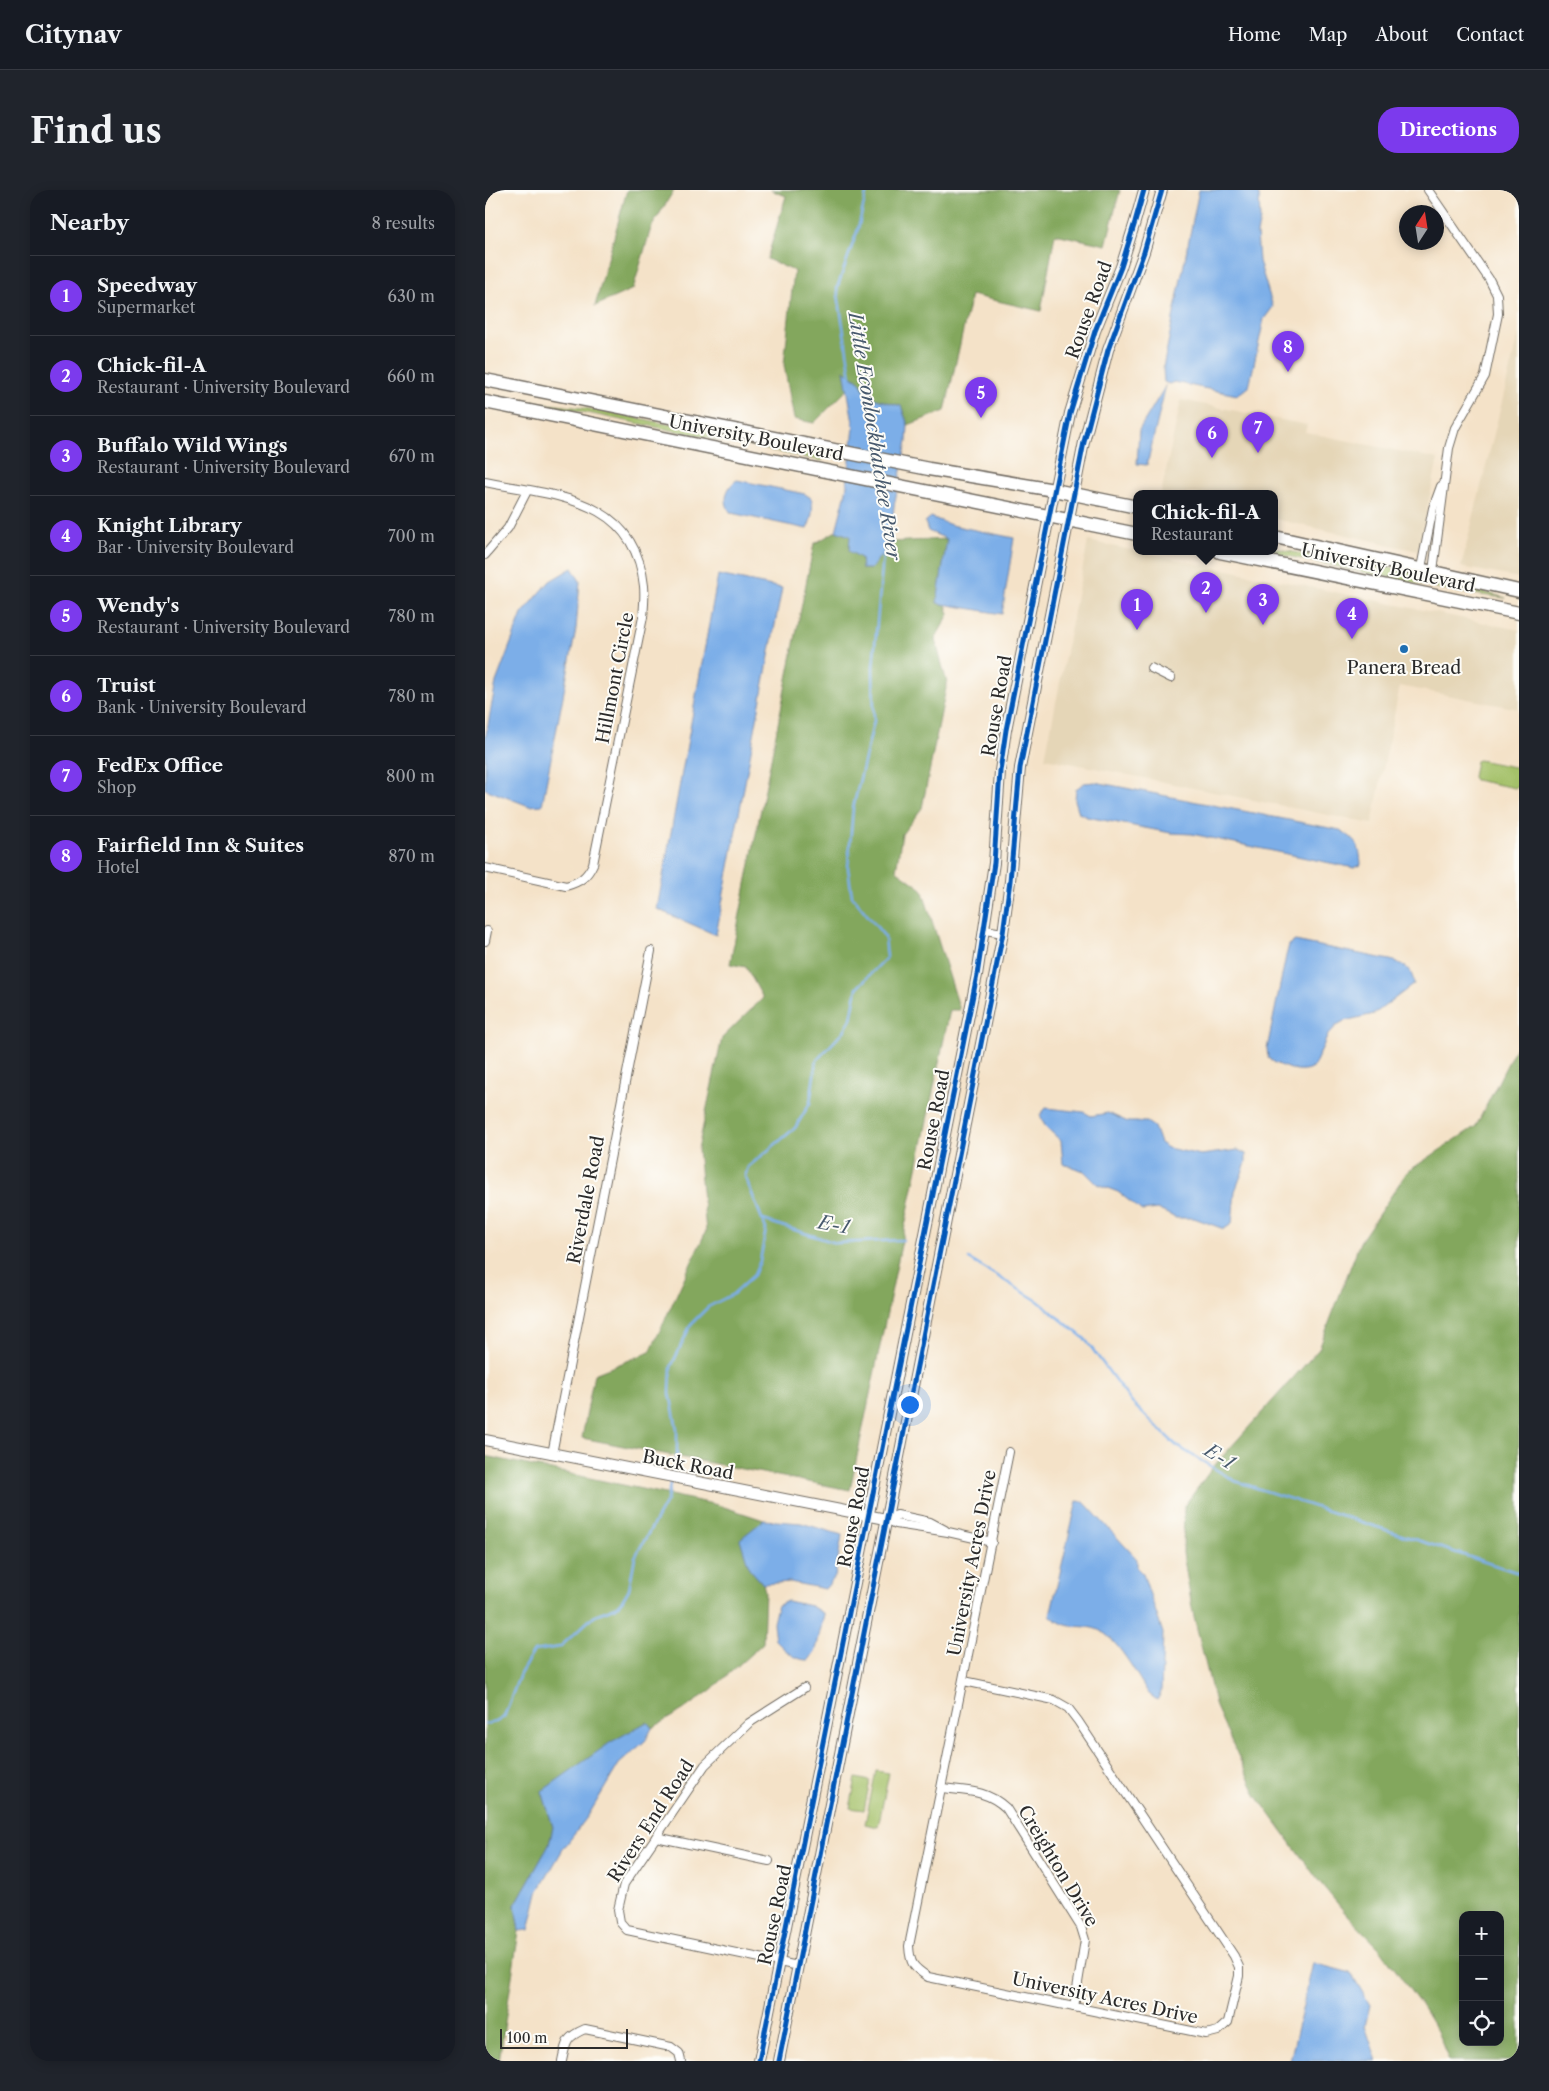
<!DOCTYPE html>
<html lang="en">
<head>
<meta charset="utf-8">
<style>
	body { margin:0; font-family:"Libre Caslon Text",serif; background:#20242c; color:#f1f3f6 }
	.controls { position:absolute; right:15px; bottom:15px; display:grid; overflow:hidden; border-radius:10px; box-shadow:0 2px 12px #0003 }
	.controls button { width:45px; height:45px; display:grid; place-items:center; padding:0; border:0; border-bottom:1px solid #363941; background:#171b24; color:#f1f3f6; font:25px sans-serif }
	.compass { position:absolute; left:914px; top:15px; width:45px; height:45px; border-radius:50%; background:#171b24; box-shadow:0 2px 12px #0003; rotate:12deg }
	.scale { position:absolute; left:15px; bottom:12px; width:128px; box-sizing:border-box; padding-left:5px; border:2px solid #2b2b2b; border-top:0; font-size:14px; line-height:18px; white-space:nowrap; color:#2b2b2b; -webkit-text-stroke:4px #fdfcf7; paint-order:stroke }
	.you { position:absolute; left:424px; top:1214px; width:18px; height:18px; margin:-12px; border:4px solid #fff; border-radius:50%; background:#1a73e8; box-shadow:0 0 0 8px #1a73e833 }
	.badge { display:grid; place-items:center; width:32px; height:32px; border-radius:50%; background:#7c3aed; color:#fff; font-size:16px; font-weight:700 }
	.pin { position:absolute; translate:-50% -41px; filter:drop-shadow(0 1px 2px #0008) }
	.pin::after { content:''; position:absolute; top:26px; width:18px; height:15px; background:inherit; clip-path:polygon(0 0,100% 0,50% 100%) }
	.popup { position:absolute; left:648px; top:300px; width:145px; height:65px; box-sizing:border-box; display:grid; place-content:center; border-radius:10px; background:#171b24; filter:drop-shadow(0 1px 4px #0005); font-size:16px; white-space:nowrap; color:#9ea1a6 }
	.popup b { font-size:19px; color:#f1f3f6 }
	.popup::after { content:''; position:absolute; left:50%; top:100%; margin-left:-10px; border:10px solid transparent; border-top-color:#171b24 }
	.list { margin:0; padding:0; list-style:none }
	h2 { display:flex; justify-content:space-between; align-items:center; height:65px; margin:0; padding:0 20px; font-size:21px }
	h2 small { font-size:16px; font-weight:400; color:#9ea1a6 }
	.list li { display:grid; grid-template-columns:32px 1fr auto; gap:15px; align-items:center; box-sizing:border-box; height:80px; padding:0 20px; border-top:1px solid #363941 }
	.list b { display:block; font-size:19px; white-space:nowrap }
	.list p { margin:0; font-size:16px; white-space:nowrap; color:#9ea1a6 }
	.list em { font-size:16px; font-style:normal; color:#9ea1a6 }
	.icon { flex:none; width:28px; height:28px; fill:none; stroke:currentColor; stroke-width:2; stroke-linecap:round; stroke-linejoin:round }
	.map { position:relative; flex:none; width:1034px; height:1871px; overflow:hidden; border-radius:20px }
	header { display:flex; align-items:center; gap:30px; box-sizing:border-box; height:70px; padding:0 25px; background:#171b24; border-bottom:1px solid #363941 }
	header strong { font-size:24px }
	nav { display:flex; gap:28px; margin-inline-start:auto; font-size:18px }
	.intro { display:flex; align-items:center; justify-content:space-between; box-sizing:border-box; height:120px; padding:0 30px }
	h1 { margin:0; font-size:35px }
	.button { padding:12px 22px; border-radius:20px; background:#7c3aed; color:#fff; font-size:18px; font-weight:700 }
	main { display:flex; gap:30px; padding:0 30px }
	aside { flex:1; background:#171b24; border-radius:20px; box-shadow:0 2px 12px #0003 }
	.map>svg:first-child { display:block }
	.built { fill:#e5d6b7 }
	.green { fill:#a4c169; stroke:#68764a }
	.forest { fill:#83a75d; stroke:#576944; fill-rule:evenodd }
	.water { fill:#7caee8; stroke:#546c8a }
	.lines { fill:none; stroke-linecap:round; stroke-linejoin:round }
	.stream { stroke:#7caee8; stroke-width:2.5 }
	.minor-casing { stroke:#716b62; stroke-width:10 }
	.tertiary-casing { stroke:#716b62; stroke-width:12 }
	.primary-casing { stroke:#716b62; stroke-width:15 }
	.minor { stroke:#fff; stroke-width:8 }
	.tertiary { stroke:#fff; stroke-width:10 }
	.primary { stroke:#fff; stroke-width:12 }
	.cycleway-casing { stroke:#fdfcf7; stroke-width:8 }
	.cycleway { stroke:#0057b8; stroke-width:5 }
	.poi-dot { fill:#1f6fb2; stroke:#fdfcf7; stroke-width:2 }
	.labels { text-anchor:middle; stroke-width:4; stroke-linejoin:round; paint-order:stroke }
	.street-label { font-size:18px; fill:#2b2b2b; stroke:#fdfcf7 }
	.poi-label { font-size:18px; fill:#2b2b2b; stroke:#fdfcf7 }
	.water-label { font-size:19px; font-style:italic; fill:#47596d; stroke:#fdfcf7 }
</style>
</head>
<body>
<header>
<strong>Citynav</strong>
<nav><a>Home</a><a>Map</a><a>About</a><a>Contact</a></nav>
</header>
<div class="intro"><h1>Find us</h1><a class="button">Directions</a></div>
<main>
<aside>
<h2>Nearby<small>8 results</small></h2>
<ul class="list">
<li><span class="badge">1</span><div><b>Speedway</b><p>Supermarket</p></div><em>630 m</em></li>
<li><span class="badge">2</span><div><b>Chick-fil-A</b><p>Restaurant · University Boulevard</p></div><em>660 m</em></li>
<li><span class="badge">3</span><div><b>Buffalo Wild Wings</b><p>Restaurant · University Boulevard</p></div><em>670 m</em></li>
<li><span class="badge">4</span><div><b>Knight Library</b><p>Bar · University Boulevard</p></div><em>700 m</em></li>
<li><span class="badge">5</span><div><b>Wendy's</b><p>Restaurant · University Boulevard</p></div><em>780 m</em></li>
<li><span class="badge">6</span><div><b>Truist</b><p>Bank · University Boulevard</p></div><em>780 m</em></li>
<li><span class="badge">7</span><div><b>FedEx Office</b><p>Shop</p></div><em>800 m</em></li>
<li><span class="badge">8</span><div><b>Fairfield Inn &amp; Suites</b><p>Hotel</p></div><em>870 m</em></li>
</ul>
</aside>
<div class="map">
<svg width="1034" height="1871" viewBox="0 0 1034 1871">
	<rect width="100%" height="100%" fill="#fdfcf7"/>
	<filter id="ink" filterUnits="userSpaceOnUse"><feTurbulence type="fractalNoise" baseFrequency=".02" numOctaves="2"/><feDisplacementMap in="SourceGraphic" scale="10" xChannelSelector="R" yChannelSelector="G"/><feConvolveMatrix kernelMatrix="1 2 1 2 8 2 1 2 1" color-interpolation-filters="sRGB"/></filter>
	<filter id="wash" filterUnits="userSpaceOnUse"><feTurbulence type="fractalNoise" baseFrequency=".0096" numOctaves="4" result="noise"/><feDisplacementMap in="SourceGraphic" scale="20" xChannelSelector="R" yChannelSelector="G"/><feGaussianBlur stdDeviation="1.12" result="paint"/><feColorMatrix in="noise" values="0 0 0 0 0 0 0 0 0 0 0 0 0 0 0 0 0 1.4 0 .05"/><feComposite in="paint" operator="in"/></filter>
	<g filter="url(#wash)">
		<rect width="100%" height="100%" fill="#f4e2c8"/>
		<g class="built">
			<path d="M1034,143V388L976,377Z"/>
			<path d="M696,210L822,235L820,242L953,269L933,361L790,329V304H676Z"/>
			<path d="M603,351L1034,440V519L915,496L887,634L560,568Z"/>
		</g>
		<g class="green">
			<path d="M54,213L114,220L338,266L337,271Z"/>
			<path d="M790,358L874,377L896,375L1021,408L972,402L784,362H790Z"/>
			<path d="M994,570L1034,578L1033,596L1030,598L990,590L988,587L991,571Z"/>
			<path d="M391,1581L404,1583L393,1637L380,1634Z"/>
			<path d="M371,1588L385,1591L379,1620L365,1618Z"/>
		</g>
		<g class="forest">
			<path d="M142,0H189L166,38L148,99L110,116Z"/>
			<path d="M286,0H635L621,55L570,44L556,121L486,105L460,221L423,235L416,216L384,207L374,191L359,180L363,199L329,233L309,229L299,175L309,81L282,69L301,6Z"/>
			<path d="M351,341L365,346L376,368L377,379H386L405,352L462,349L452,413L461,415L464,424L450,449L462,493L437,618L417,644L411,680L437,699L475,820H465L365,1300L97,1248L109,1184L165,1162L221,1041L213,959L237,848L278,808L261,777L245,774L329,354Z"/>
			<path d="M1034,851V1871H964L952,1841L938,1818L896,1760L862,1725L833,1690L771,1605L731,1517L707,1418L698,1363L699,1316L728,1277L834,1159L875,1052L922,982L991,936ZM978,1725H1015V1852H978Z"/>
			<path d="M0,1266L233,1315L279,1330L256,1349L264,1378L278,1394L280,1401L278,1453L226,1500L198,1520L167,1538L162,1532L57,1601L68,1637L64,1655L30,1715L34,1741L14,1871H0Z"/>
		</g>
		<g class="water">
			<path d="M714,0H769L774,5L775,30L772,43L774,71L788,117L779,129L764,197L752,205L689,192L684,194L679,192L678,178Z"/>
			<path d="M359,180L374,191L384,207L416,216L423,235L422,251L409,316L405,352L386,379H377L376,368L364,361L365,346L351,341L361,302L369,238Z"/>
			<path d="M681,195L662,275L652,274L654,240Z"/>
			<path d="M252,290L320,304L326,308C329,318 327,329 322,339L246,323C237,312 241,297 252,290Z"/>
			<path d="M446,327L466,335L529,348L517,424L452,413L462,349L443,341L440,332Z"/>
			<path d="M87,378L95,391L91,439L57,615L44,616L0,599V550L11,492L37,424L65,391Z"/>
			<path d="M233,385L297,398L231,745L172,719Z"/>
			<path d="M610,592L855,640C872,650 875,656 876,675L869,678L707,644L686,643L602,627L594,623L590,610L591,599L599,593Z"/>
			<path d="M810,751L905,770C917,773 928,779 929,794L889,824L859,831L852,835L843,845L829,876C817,886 793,876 783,868L782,859L801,766L804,755Z"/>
			<path d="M561,918L599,922L606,926L623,923L643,932H662L669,937L675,953L683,958L716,965L753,960L761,964V973L750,1001L747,1034L739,1039L709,1028H691L672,1019L657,1021L633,1002L612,994L599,981L578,974L576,951L560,936L555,925Z"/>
			<path d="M592,1311L599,1312L652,1369V1378L658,1384L678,1443L676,1503L672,1510L664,1504C652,1486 632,1446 611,1439C590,1433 584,1442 565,1425Z"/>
			<path d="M279,1330L316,1333L357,1345L350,1387L340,1399L305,1392L278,1394L264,1378L255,1349Z"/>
			<path d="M302,1411L326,1416L339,1424L331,1460L324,1470C310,1471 299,1459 290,1450L288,1433L292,1416Z"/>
			<path d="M162,1532L167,1538L161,1550L134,1574L103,1626L78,1659L53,1702L44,1740L34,1741L30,1715L64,1655L68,1637L57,1601L126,1552Z"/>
			<path d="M828,1773L866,1783L885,1815L880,1836L892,1871H805Z"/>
		</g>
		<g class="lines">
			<g class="stream">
				<path d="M366,187L352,98L373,39L382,0"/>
				<path d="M278,1030L351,1053L418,1050"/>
				<path d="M484,1069L553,1111L600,1149L647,1213L692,1256L750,1291L1034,1383"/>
				<path d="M187,1284L192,1265V1239L185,1203L186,1177L206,1134L223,1117L248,1104L269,1085L275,1071L281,1039L260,986L263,977L310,938L325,913L331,871L359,841L366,829L372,798L402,767L400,747L367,706L363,678L368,618L389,531L388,477L398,366L397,360"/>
				<path d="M0,1534L11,1532L19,1527L35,1484L49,1461L75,1457L110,1425L131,1417L137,1411L144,1399L150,1367L182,1310L186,1290"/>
			</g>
		</g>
	</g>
	<g filter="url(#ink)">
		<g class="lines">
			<g class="minor-casing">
				<g id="minor">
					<path d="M943,0L1004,89L1012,105L1013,124L1000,186L970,238L964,258L948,381"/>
					<path d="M0,292C69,306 150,307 159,396C160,406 159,416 158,427L108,674C102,687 95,692 81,696L0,678"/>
					<path d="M0,365L23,338L42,301"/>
					<path d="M936,378L948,318L956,296"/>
					<path d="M666,478L686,488"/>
					<path d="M500,740L518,743"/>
					<path d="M0,751L2,741"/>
					<path d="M67,1264L166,761"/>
					<path d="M401,1329L411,1334L463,1342L507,1352"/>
					<path d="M401,1329L412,1325L445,1332L460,1340"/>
					<path d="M479,1491L569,1510L583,1518L593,1531L749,1766L754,1777V1786L743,1832L733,1841L721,1844L443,1787C428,1777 425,1774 424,1756L524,1262"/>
					<path d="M457,1598C482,1601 502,1600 521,1618L596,1737L600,1750L589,1817"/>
					<path d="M171,1647L284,1671"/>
					<path d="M313,1776L142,1740L135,1732L133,1720L139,1694L220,1575L264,1533L319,1498"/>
					<path d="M77,1871C81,1852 81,1847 100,1839L186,1857L194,1863L196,1871"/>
				</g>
			</g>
			<g class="tertiary-casing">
				<g id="tertiary">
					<path d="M0,1250L401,1329"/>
					<path d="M274,1871L492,785L509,673L515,581L521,540L585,223L610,141L636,77L650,32L659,0"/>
					<path d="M294,1871L518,743L525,691L535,578L599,252L623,160L659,62L677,0"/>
				</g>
			</g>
			<g class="primary-casing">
				<g id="primary">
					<path d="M0,190L444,279L569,300L652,317"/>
					<path d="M0,212L652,344"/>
					<path d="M790,347L1034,401"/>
					<path d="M735,362L1034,423"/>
				</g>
			</g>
			<use href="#minor" class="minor"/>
			<use href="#tertiary" class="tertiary"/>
			<use href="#primary" class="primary"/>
			<g class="cycleway-casing">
				<g id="cycleway">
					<path d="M274,1871L492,785L509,673L515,581L521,540L585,223L610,141L636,77L650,32L659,0"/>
					<path d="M294,1871L518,743L525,691L535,578L599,252L623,160L659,62L677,0"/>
				</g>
			</g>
			<use href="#cycleway" class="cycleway"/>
		</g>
	</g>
	<circle class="poi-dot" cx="919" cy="459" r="5"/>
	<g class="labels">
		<g class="street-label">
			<text transform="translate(604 120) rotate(-70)" y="6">Rouse Road</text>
			<text transform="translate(271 248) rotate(11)" y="6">University Boulevard</text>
			<text transform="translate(903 378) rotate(12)" y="6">University Boulevard</text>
			<text transform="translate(130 488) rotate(-79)" y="6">Hillmont Circle</text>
			<text transform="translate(512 516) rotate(-80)" y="6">Rouse Road</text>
			<text transform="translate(449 930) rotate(-79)" y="6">Rouse Road</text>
			<text transform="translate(101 1010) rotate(-79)" y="6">Riverdale Road</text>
			<text transform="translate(203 1275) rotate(11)" y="6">Buck Road</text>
			<text transform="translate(369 1327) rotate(-79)" y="6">Rouse Road</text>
			<text transform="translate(487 1373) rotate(-79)" y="6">University Acres Drive</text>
			<text transform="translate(166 1631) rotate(-57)" y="6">Rivers End Road</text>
			<text transform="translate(573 1676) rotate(59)" y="6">Creighton Drive</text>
			<text transform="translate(290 1725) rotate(-78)" y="6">Rouse Road</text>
			<text transform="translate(620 1808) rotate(12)" y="6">University Acres Drive</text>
		</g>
		<g class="poi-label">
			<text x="919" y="484">Panera Bread</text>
		</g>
		<g class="water-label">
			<text transform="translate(390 246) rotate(81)" y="7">Little Econlockhatchee River</text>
			<text transform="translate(349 1034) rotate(10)" y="7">E-1</text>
			<text transform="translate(735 1266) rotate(31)" y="7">E-1</text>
		</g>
	</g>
</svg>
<div class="controls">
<button>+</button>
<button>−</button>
<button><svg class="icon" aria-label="locate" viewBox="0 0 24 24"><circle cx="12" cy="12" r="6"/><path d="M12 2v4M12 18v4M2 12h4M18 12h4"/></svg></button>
</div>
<svg class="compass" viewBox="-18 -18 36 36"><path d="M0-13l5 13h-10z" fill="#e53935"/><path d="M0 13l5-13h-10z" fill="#9ea1a6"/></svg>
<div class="scale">100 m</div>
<div class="you"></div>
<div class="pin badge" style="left:652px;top:440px">1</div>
<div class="pin badge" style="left:721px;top:423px">2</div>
<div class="popup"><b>Chick-fil-A</b>Restaurant</div>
<div class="pin badge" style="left:778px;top:435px">3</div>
<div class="pin badge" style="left:867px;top:449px">4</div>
<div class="pin badge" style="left:496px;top:228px">5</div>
<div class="pin badge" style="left:727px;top:268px">6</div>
<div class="pin badge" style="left:773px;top:263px">7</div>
<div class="pin badge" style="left:803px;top:182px">8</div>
</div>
</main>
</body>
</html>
